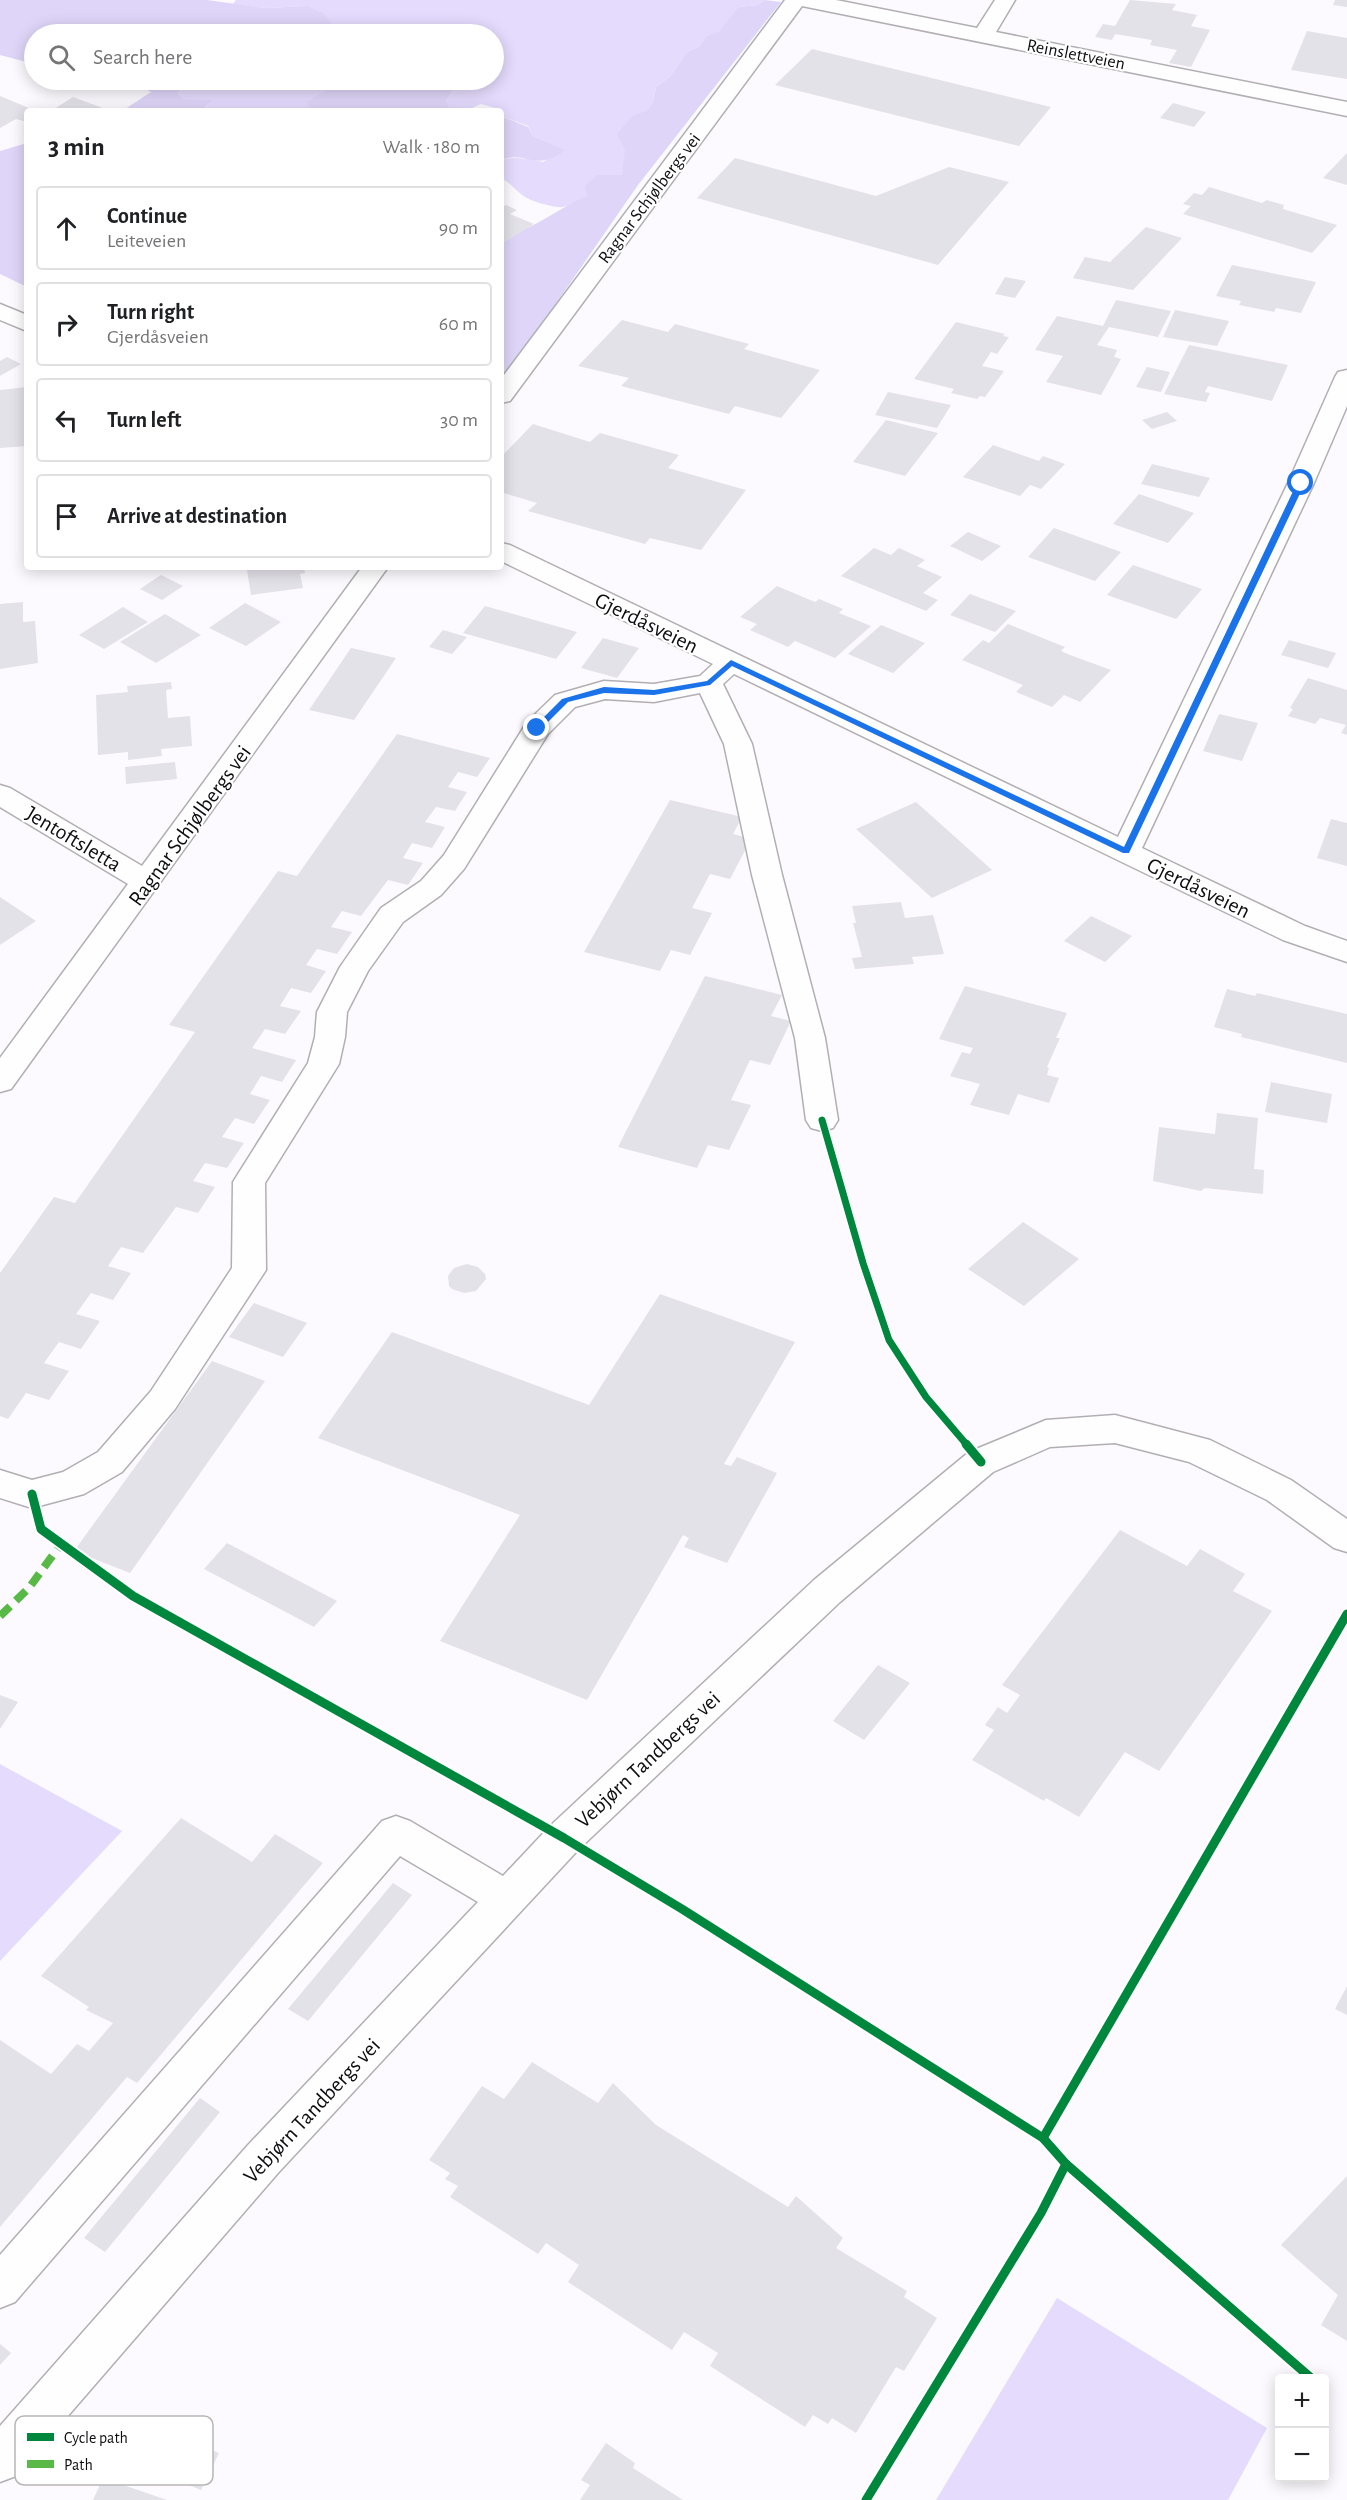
<!DOCTYPE html>
<html lang="en">
<head>
<meta charset="utf-8">
<style>
	body { margin:0; font-family:"Alegreya Sans",sans-serif; background:#f2f2f2; color:#202124 }
	.controls { position:absolute; right:18px; bottom:18px; display:grid; overflow:hidden; border-radius:6px; box-shadow:0 3px 15px #0003 }
	.controls button { width:54px; height:54px; display:grid; place-items:center; padding:0; border:0; border-bottom:2px solid #e0e0e0; background:#fff; color:#202124; font:30px sans-serif }
	.stop { position:absolute; width:18px; height:18px; margin:-14px; border:4px solid #1a73e8; border-radius:50%; background:#fff }
	.stop.end { background:#1a73e8; border-color:#fff; box-shadow:0 2px 6px #0008 }
	.list { margin:0; padding:0; list-style:none }
	h2 { display:flex; justify-content:space-between; align-items:center; height:78px; margin:0; padding:0 24px; font-size:26px }
	h2 small { font-size:20px; font-weight:400; color:#757577 }
	.list li { display:grid; grid-template-columns:39px 1fr auto; gap:18px; align-items:center; box-sizing:border-box; height:84px; margin:0 12px 12px; padding:0 12px; border:2px solid #e0e0e0; border-radius:6px }
	.list b { display:block; font-size:22px; white-space:nowrap }
	.list p { margin:0; font-size:20px; white-space:nowrap; color:#757577 }
	.list em { font-size:20px; font-style:normal; color:#757577 }
	.icon { flex:none; width:33px; height:33px; fill:none; stroke:currentColor; stroke-width:2; stroke-linecap:round; stroke-linejoin:round }
	.map { position:relative; flex:none; width:1347px; height:2500px; overflow:hidden }
	.search { position:absolute; background:#fff; box-shadow:0 3px 15px #0003; left:24px; top:24px; width:480px; height:66px; display:flex; align-items:center; gap:15px; box-sizing:border-box; padding:0 21px; border-radius:33px; color:#757577; font-size:22px }
	.panel { position:absolute; background:#fff; box-shadow:0 3px 15px #0003; left:24px; top:108px; width:480px; height:462px; border-radius:6px }
	.map>svg:first-child { display:block }
	.green { fill:#e5dbfd }
	.forest { fill:#dfd5f8 }
	.building { fill:#e4e2e9 }
	.lines { fill:none; stroke-linecap:round; stroke-linejoin:round }
	.minor-casing { stroke:#b1afb3; stroke-width:3 }
	.minor { fill:#fffeff; fill-rule:evenodd }
	.quiet { stroke:#58b947; stroke-width:8; stroke-dasharray:14 8; stroke-linecap:butt }
	.cycleway-far1-casing { stroke:#fff; stroke-width:10 }
	.cycleway-casing { stroke:#fff; stroke-width:13 }
	.cycleway-far1 { stroke:#00873e; stroke-width:7 }
	.cycleway { stroke:#00873e; stroke-width:9 }
	.route { fill:#1a73e8 }
	.labels { text-anchor:middle; stroke-width:4.5; stroke-linejoin:round; paint-order:stroke }
	.far-street-label { font-size:18px; fill:#0e0d10; stroke:#fff }
	.street-label { font-size:22px; fill:#0e0d10; stroke:#fff }
	.key { fill:#fff; stroke:#b7b6b7; stroke-width:1.5 }
	.key-label { font-size:16px; fill:#0e0d10 }
</style>
</head>
<body>
<div class="map">
<svg width="1347" height="2500" viewBox="0 0 1347 2500">
	<rect width="100%" height="100%" fill="#fcfafe"/>
	<g class="green">
		<path d="M236,0H765L758,5L738,7L719,33L706,36L700,46L687,52L670,77L656,87L653,102L647,112L633,115L622,175C604,186 583,203 563,207C556,208 538,203 531,200C518,195 513,184 501,178V161C512,155 530,159 543,162L564,150L533,136L528,126L501,116V111H494L495,108L481,104L465,111H449L446,101L459,80H494V34H298H319L307,6L265,8L233,4Z"/>
		<path d="M191,80H339L341,83L325,90L308,102L311,111H202L208,105L184,99L178,93Z"/>
		<path d="M0,1764L122,1831L0,1961Z"/>
		<path d="M1057,2298L1267,2428L1228,2500H936Z"/>
	</g>
	<g class="forest">
		<path d="M0,0H207L265,8L307,6L323,13L332,24L319,34H34V64L0,55Z"/>
		<path d="M765,0L781,2L638,185L501,383V238C533,230 557,209 587,196L585,186L597,175H622L625,150L617,134L633,115L647,111L653,102L656,87L670,77L687,52L700,46L706,36L719,32L738,7L758,5Z"/>
		<path d="M129,80H191L178,93L184,99L212,100L202,111H122L151,92Z"/>
		<path d="M339,80H459L446,101L450,111H311L307,102L325,90L341,83Z"/>
		<path d="M501,116L528,127L533,136L565,150C536,174 523,148 501,161Z"/>
		<path d="M27,143V287L0,274V151Z"/>
	</g>
	<g class="building">
		<path d="M1130,0L1176,4L1172,10L1197,15L1191,26L1210,30L1191,67L1169,63L1177,50L1150,45L1152,40L1115,34L1112,40L1095,37L1103,24L1115,26Z"/>
		<path d="M1335,0H1347V7L1333,5Z"/>
		<path d="M1307,31L1347,38V79L1291,70Z"/>
		<path d="M812,49L1051,107L1019,146L775,85Z"/>
		<path d="M0,96L36,111H27V122L16,119L0,128Z"/>
		<path d="M73,97L111,111H51Z"/>
		<path d="M1173,103L1206,112L1194,127L1160,118Z"/>
		<path d="M1347,153V185L1323,178Z"/>
		<path d="M735,158L876,196L949,167L1009,182L938,265L697,198Z"/>
		<path d="M1209,187L1262,203L1267,200L1284,205L1283,209L1337,225L1312,253L1183,214L1191,206L1183,204L1194,193L1202,195Z"/>
		<path d="M506,205L517,210L510,214L534,224L503,243L501,242V208Z"/>
		<path d="M1146,227L1182,238L1133,290L1073,278L1085,257L1110,262Z"/>
		<path d="M1232,265L1316,282L1301,313L1276,308L1274,312L1239,305L1241,301L1216,296Z"/>
		<path d="M1005,277L1026,281L1015,298L995,294Z"/>
		<path d="M1116,300L1171,311L1158,337L1109,327L1097,345L1117,350L1114,357L1121,359L1101,395L1046,382L1063,356L1035,350L1057,316L1103,326Z"/>
		<path d="M1175,310L1229,321L1217,346L1163,337Z"/>
		<path d="M622,320L668,332L675,324L749,344L744,349L820,370L781,418L735,406L729,414L621,386L629,378L578,366Z"/>
		<path d="M956,322L1005,334L1003,336L1009,337L997,354L991,352L982,366L1004,371L985,397L980,396L977,399L951,393L954,389L914,379Z"/>
		<path d="M1189,345L1288,365L1272,401L1208,386L1205,392L1210,393L1206,402L1164,394Z"/>
		<path d="M7,357L21,364L0,376V361Z"/>
		<path d="M1147,367L1170,372L1161,392L1136,387Z"/>
		<path d="M27,387V446L0,448V390Z"/>
		<path d="M888,392L951,405L937,428L875,415Z"/>
		<path d="M1167,412L1177,421L1152,429L1142,420Z"/>
		<path d="M886,420L938,433L905,476L853,462Z"/>
		<path d="M533,424L590,442L600,433L679,455L668,468L746,490L701,550L650,538L645,544L528,511L537,503L501,492V457Z"/>
		<path d="M993,445L1039,461L1043,456L1065,464L1041,489L1030,485L1020,496L963,477Z"/>
		<path d="M1152,464L1210,478L1199,497L1141,484Z"/>
		<path d="M1139,494L1194,513L1168,543L1113,524Z"/>
		<path d="M1054,528L1121,552L1095,581L1028,557Z"/>
		<path d="M968,532L1001,546L982,561L950,546Z"/>
		<path d="M874,548L891,555L899,548L925,560L917,566L942,577L923,593L938,600L926,611L841,576Z"/>
		<path d="M1133,565L1202,589L1176,619L1107,595Z"/>
		<path d="M249,567H304L305,573L300,574L303,588L251,595L247,570H250Z"/>
		<path d="M161,575L183,586L162,600L140,589Z"/>
		<path d="M777,586L815,602L819,599L843,609L839,613L871,626L835,658L795,641L788,647L750,630L757,624L740,617Z"/>
		<path d="M970,594L1016,611L995,632L950,615Z"/>
		<path d="M23,602V622L35,621L38,663L0,669V604Z"/>
		<path d="M245,603L281,622L246,646L209,628Z"/>
		<path d="M485,606L577,632L556,659L463,633Z"/>
		<path d="M123,607L148,622L104,649L79,635Z"/>
		<path d="M165,614L201,635L156,663L120,642Z"/>
		<path d="M1008,624L1065,647L1061,651L1070,655L1111,670L1080,702L1064,695L1052,707L1016,692L1023,685L962,660L983,640L989,643Z"/>
		<path d="M881,625L925,643L893,673L848,654Z"/>
		<path d="M443,630L467,637L452,654L429,647Z"/>
		<path d="M603,638L639,648L617,678L581,668Z"/>
		<path d="M1289,640L1336,653L1328,668L1281,655Z"/>
		<path d="M351,648L396,658L354,720L309,710Z"/>
		<path d="M1308,678L1347,690V735L1341,733L1346,725L1320,718L1315,724L1288,716L1293,709L1290,708Z"/>
		<path d="M171,682L172,689L166,690L168,718L190,716L192,746L161,749L162,756L128,760V752L98,755L96,695L128,692L127,686Z"/>
		<path d="M1219,714L1258,723L1242,761L1203,751Z"/>
		<path d="M397,734L490,758L477,777L458,772L448,787L467,792L455,811L436,807L425,822L445,827L432,848L412,843L403,858L423,863L408,885L388,880L361,916L342,911L331,927L352,932L337,954L317,949L306,965L326,971L311,993L291,988L280,1006L301,1011L285,1034L265,1029L252,1048L296,1060L282,1082L261,1076L250,1094L270,1100L254,1124L235,1118L222,1137L244,1143L227,1168L205,1163L193,1181L215,1187L198,1213L176,1207L143,1253L121,1247L108,1266L131,1273L113,1300L91,1293L76,1314L100,1321L81,1349L59,1342L44,1363L69,1371L49,1400L26,1393L8,1419L0,1416V1273L54,1197L75,1203L195,1032L169,1025L278,871L297,876Z"/>
		<path d="M175,762L177,779L126,784L125,767Z"/>
		<path d="M670,800L742,817L733,834L751,839L730,879L710,874L692,908L712,913L690,955L671,950L660,971L584,952Z"/>
		<path d="M916,802L992,870L932,898L856,829Z"/>
		<path d="M1331,819L1347,823V866L1317,858Z"/>
		<path d="M0,897L36,921L0,945Z"/>
		<path d="M901,902L905,918L933,915L944,954L912,957L914,964L855,969L852,958L862,957L853,923H856L852,906Z"/>
		<path d="M1091,916L1132,936L1105,962L1064,941Z"/>
		<path d="M705,976L782,995L771,1016L791,1021L770,1065L750,1060L731,1100L751,1105L729,1150L708,1145L697,1168L618,1147Z"/>
		<path d="M965,986L1067,1013L1056,1038H1060L1047,1067L1049,1068L1047,1075L1059,1078L1049,1103L1018,1094L1009,1115L970,1105L980,1084L950,1076L962,1052L970,1054L973,1048L939,1039Z"/>
		<path d="M1227,989L1255,996L1257,993L1347,1014V1063L1241,1037L1242,1034L1214,1027Z"/>
		<path d="M1271,1082L1332,1094L1327,1123L1265,1112Z"/>
		<path d="M1217,1113L1258,1118L1254,1169L1264,1170L1263,1194L1205,1188L1201,1191L1153,1181L1159,1127L1215,1134Z"/>
		<path d="M1023,1222L1079,1259L1024,1306L968,1269Z"/>
		<path d="M467,1264L478,1267L485,1274L486,1279L476,1291L464,1293L452,1289L449,1286L448,1276L454,1268Z"/>
		<path d="M660,1294L795,1342L724,1464L731,1466L737,1457L777,1473L727,1563L684,1547L689,1538L683,1535L587,1700L440,1641L520,1515L318,1438L392,1332L589,1405Z"/>
		<path d="M254,1303L307,1323L283,1357L229,1337Z"/>
		<path d="M212,1361L265,1381L130,1573L74,1551Z"/>
		<path d="M1120,1530L1187,1566L1200,1549L1245,1574L1233,1591L1272,1611L1159,1771L1125,1752L1079,1817L1046,1798L1044,1801L972,1760L994,1730L985,1725L998,1707L1007,1713L1020,1695L1002,1685Z"/>
		<path d="M227,1543L337,1601L314,1627L204,1569Z"/>
		<path d="M878,1665L910,1683L864,1740L833,1721Z"/>
		<path d="M0,1695L18,1702L0,1729Z"/>
		<path d="M181,1818L252,1862L275,1834L323,1863L137,2083L127,2077L0,2227V2040L51,2074L77,2044L89,2051L113,2023L86,2010L89,2007L41,1976Z"/>
		<path d="M393,1883L412,1895L308,2021L288,2009Z"/>
		<path d="M1347,1986V2015L1335,2009Z"/>
		<path d="M532,2062L598,2103L613,2083L656,2125L788,2207L796,2196L843,2238L836,2248L907,2291L904,2297L937,2318L904,2371L896,2367L856,2433L832,2418L828,2424L813,2415L805,2427L710,2366L718,2353L684,2332L672,2350L568,2282L579,2265L546,2243L538,2254L450,2197L458,2186L445,2179L450,2173L429,2160L482,2086L504,2099Z"/>
		<path d="M200,2098L220,2112L105,2252L84,2238Z"/>
		<path d="M1347,2176V2341L1321,2325L1338,2295L1281,2245Z"/>
		<path d="M0,2344L11,2353L0,2365Z"/>
		<path d="M152,2426L219,2453L201,2490L134,2463Z"/>
		<path d="M606,2443L635,2463L633,2468L683,2500H580L590,2485L581,2480Z"/>
		<path d="M103,2478L167,2500H93Z"/>
	</g>
	<g class="lines">
		<g class="minor-casing">
			<g id="minor">
				<path d="M785,0H836L977,28L995,0H1015L996,32L1347,102V116L802,6L510,401L501,403V379Z"/>
				<path d="M0,304L27,315V331L0,320Z"/>
				<path d="M1347,370V406L1314,483L1142,848L1305,926L1347,941V962L1283,940L734,674L723,684L752,744L782,875L825,1038L838,1120L833,1128L822,1131L811,1128L806,1120L795,1038L752,875L724,744L700,693L654,702L605,699L575,707L548,734L464,869L441,895L403,922L368,971L347,1012L345,1037L339,1064L265,1183L266,1270L175,1409L122,1472L84,1494L32,1508L0,1498V1470L32,1480L63,1472L98,1452L151,1391L232,1268L233,1182L308,1063L315,1037L317,1012L340,967L381,908L421,881L444,855L527,722L555,695L604,681L654,684L700,676L713,664L501,561V543L510,545L1118,837L1288,483L1335,377L1338,372Z"/>
				<path d="M362,567H388L11,1089L0,1092V1058L128,884L0,807V785L10,788L142,866Z"/>
				<path d="M1115,1415L1210,1440L1291,1480L1347,1519V1552L1334,1548L1267,1500L1189,1462L1115,1443L1050,1447L993,1472L840,1602L578,1850L278,2173L16,2476L0,2482V2426L248,2145L478,1902L400,1856L15,2302L0,2308V2255L382,1821L396,1816L410,1821L503,1876L550,1826L814,1580L969,1452L1046,1420Z"/>
			</g>
		</g>
		<use href="#minor" class="minor"/>
		<path class="quiet" d="M0,1616L29,1588L61,1544"/>
		<g class="cycleway-far1-casing">
			<path id="cycleway-far1" d="M822,1120L863,1263L889,1340L926,1397L967,1445"/>
		</g>
		<g class="cycleway-casing">
			<g id="cycleway">
				<path d="M966,1444L981,1462"/>
				<path d="M32,1494L41,1529L133,1596L564,1838L682,1909L1043,2138L1066,2164L1311,2378"/>
				<path d="M1043,2138L1347,1614"/>
				<path d="M866,2500L1041,2213L1066,2164"/>
			</g>
		</g>
		<use href="#cycleway-far1" class="cycleway-far1"/>
		<use href="#cycleway" class="cycleway"/>
	</g>
	<path class="route" d="M1301,481L1305,483L1129,853H1123L732,666L710,685L654,695L604,693L568,702L540,730L533,728L562,699L604,687L654,690L707,681L731,660L1124,847L1297,483Z"/>
	<g class="labels">
		<g class="far-street-label">
			<text transform="translate(1076 54) rotate(11)" y="6">Reinslettveien</text>
			<text transform="translate(649 198) rotate(-53)" y="6">Ragnar Schjølbergs vei</text>
		</g>
		<g class="street-label">
			<text transform="translate(647 622) rotate(26)" y="8">Gjerdåsveien</text>
			<text transform="translate(189 825) rotate(-54)" y="8">Ragnar Schjølbergs vei</text>
			<text transform="translate(74 838) rotate(31)" y="8">Jentoftsletta</text>
			<text transform="translate(1199 887) rotate(26)" y="8">Gjerdåsveien</text>
			<text transform="translate(647 1759) rotate(-43)" y="8">Vebjørn Tandbergs vei</text>
			<text transform="translate(311 2110) rotate(-47)" y="8">Vebjørn Tandbergs vei</text>
		</g>
	</g>
	<rect x="15" y="2416" width="198" height="69" rx="9" class="key"/>
	<rect x="27" y="2433" width="27" height="8" fill="#00873e"/>
	<rect x="27" y="2460" width="27" height="8" fill="#58b947"/>
	<g class="key-label">
		<text x="64" y="2443">Cycle path</text>
		<text x="64" y="2470">Path</text>
	</g>
</svg>
<div class="controls">
<button>+</button>
<button>−</button>
</div>
<div class="stop" style="left:1301px;top:483px"></div>
<div class="stop end" style="left:537px;top:728px"></div>
<div class="search"><svg class="icon" aria-label="search" viewBox="0 0 24 24"><circle cx="10" cy="10" r="6"/><path d="M15 15l6 6"/></svg>Search here</div>
<section class="panel">
<h2>3 min<small>Walk · 180 m</small></h2>
<ul class="list">
<li><svg class="icon" aria-label="ahead" viewBox="0 0 24 24"><path d="M12 20V5M6 11l6-6 6 6"/></svg><div><b>Continue</b><p>Leiteveien</p></div><em>90 m</em></li>
<li><svg class="icon" aria-label="right" viewBox="0 0 24 24"><path d="M7 20v-9h11M14 6l5 5-5 5"/></svg><div><b>Turn right</b><p>Gjerdåsveien</p></div><em>60 m</em></li>
<li><svg class="icon" aria-label="left" viewBox="0 0 24 24"><path d="M17 20v-9H6M10 6l-5 5 5 5"/></svg><div><b>Turn left</b></div><em>30 m</em></li>
<li><svg class="icon" aria-label="arrive" viewBox="0 0 24 24"><path d="M6 21V4h12l-3 4 3 4H6"/></svg><div><b>Arrive at destination</b></div></li>
</ul>
</section>
</div>
</body>
</html>
